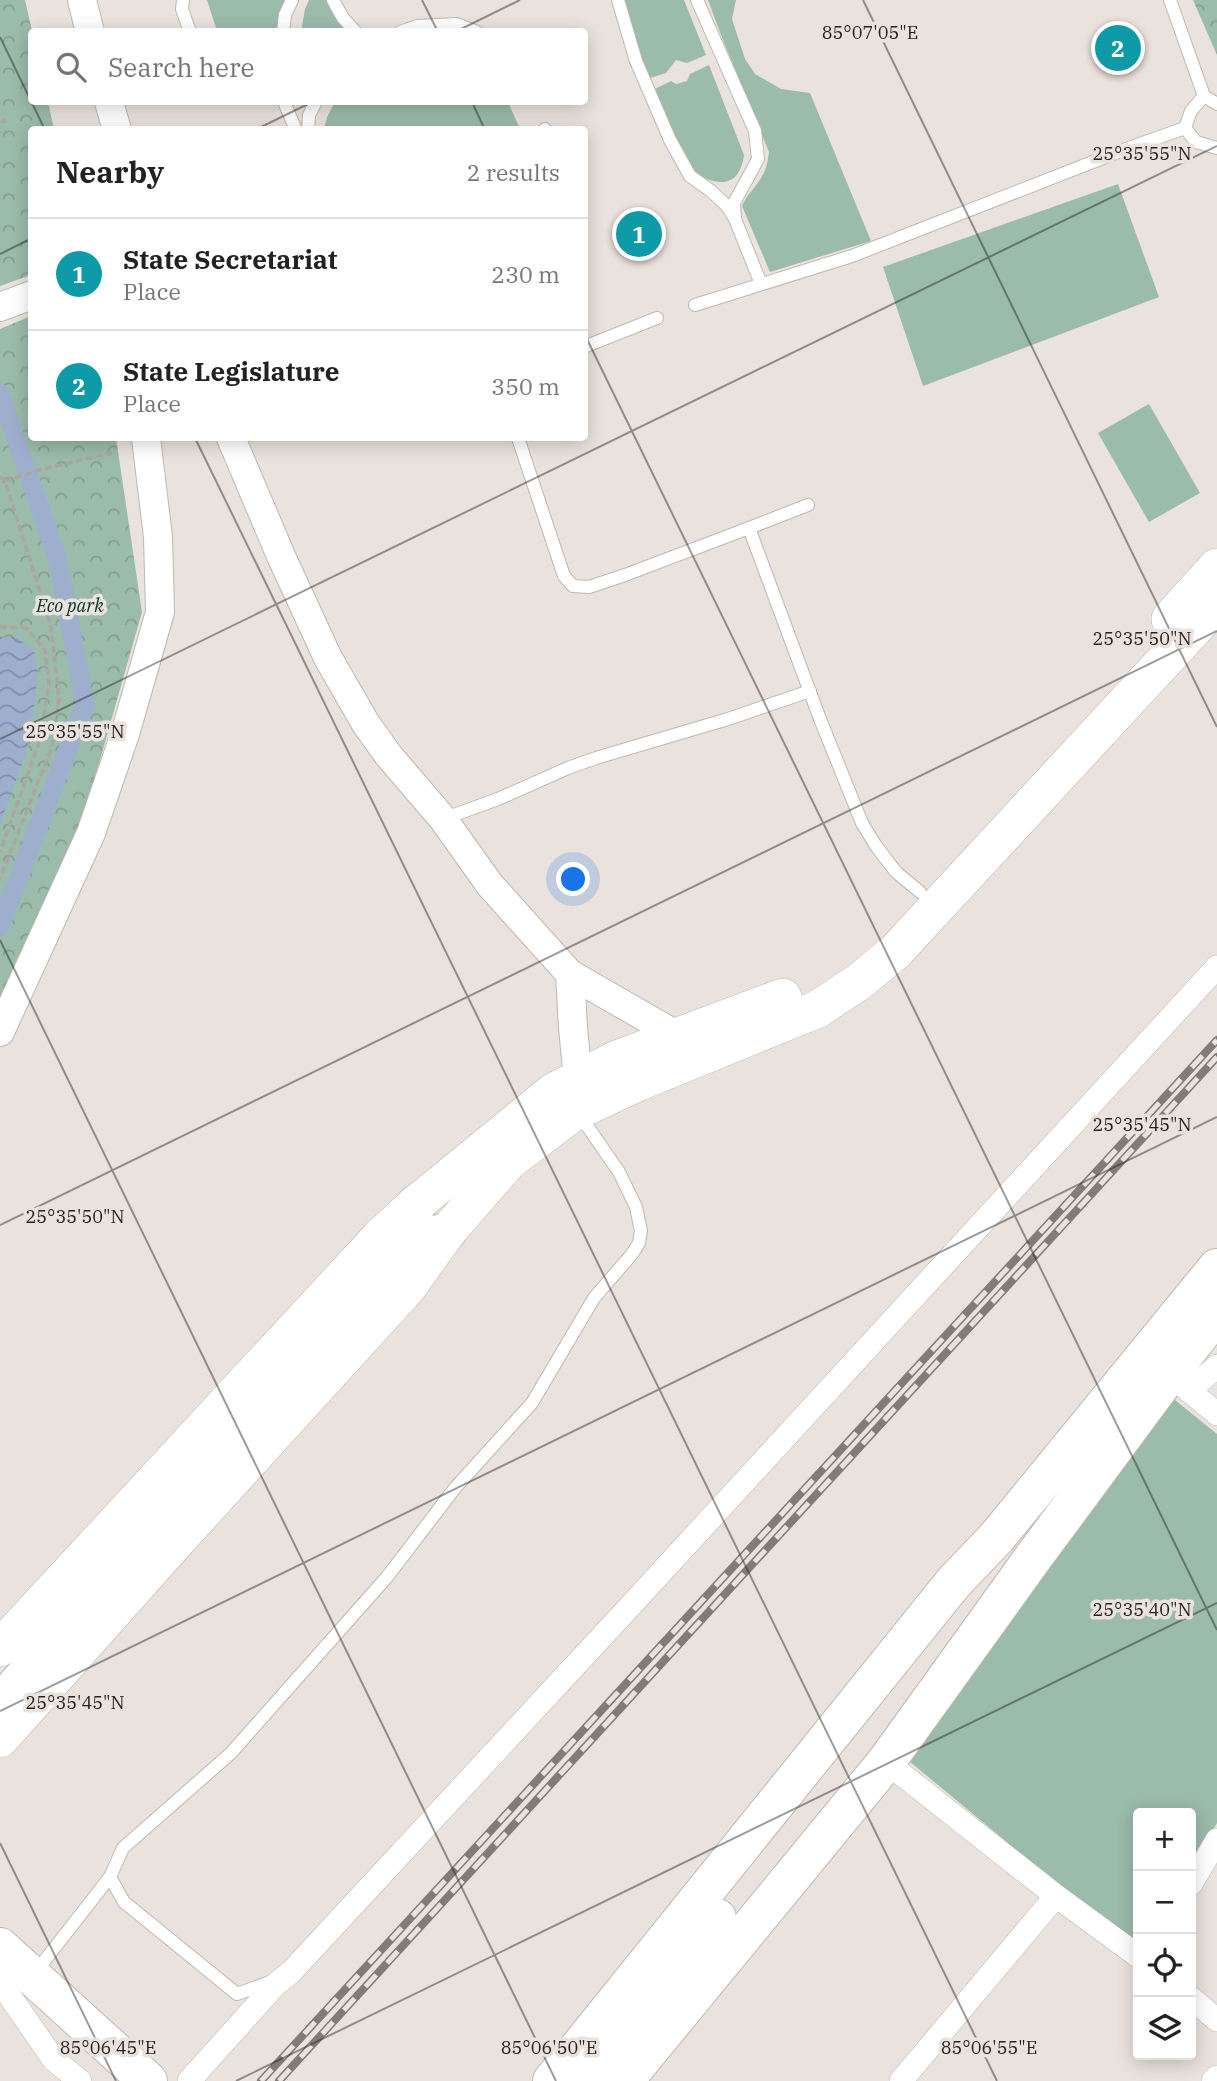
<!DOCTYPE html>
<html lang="en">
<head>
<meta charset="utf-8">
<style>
	body { margin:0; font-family:"IBM Plex Serif",serif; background:#f6f6f6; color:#222 }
	.controls { position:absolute; right:21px; bottom:21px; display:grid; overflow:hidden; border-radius:7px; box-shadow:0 4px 18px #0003 }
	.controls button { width:63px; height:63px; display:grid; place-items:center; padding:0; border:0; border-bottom:2px solid #e0e0e0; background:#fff; color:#222; font:35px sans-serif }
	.you { position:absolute; left:574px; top:880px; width:24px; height:24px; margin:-18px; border:5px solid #fff; border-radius:50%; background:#1a73e8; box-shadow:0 0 0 10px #1a73e833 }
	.badge { display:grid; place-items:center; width:46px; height:46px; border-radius:50%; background:#18645f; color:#fff; font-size:23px; font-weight:700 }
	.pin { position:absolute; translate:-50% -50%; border:4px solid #fff; box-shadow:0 2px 7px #0006 }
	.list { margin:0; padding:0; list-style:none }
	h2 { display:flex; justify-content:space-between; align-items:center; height:91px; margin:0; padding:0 28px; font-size:30px }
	h2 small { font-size:23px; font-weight:400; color:#767676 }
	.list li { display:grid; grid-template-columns:46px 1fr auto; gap:21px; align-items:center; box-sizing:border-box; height:112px; padding:0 28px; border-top:2px solid #e0e0e0 }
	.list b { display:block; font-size:26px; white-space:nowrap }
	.list p { margin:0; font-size:23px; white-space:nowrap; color:#767676 }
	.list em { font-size:23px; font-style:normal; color:#767676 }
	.icon { flex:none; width:38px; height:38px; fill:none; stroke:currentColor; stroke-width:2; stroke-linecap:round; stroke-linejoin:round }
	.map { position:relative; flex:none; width:1217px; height:2081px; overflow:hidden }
	.search { position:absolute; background:#fff; box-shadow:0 4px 18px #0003; left:28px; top:28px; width:560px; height:77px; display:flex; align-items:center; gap:18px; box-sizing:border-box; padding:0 24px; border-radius:7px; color:#767676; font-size:26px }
	.panel { position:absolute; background:#fff; box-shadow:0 4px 18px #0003; left:28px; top:126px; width:560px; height:315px; border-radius:7px }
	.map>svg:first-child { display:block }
	.grass { fill:#9bbbab }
	.park { fill:url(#park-crowns) }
	.water { fill:url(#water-waves) }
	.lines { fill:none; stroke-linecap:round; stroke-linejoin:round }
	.canal { stroke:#9eafce; stroke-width:19 }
	.service-casing { stroke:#bfb7b1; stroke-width:14 }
	.minor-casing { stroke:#bfb7b1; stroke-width:24 }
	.tertiary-casing { stroke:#bfb7b1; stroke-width:30 }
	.primary-casing { stroke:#bfb7b1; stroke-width:38 }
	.trunk-casing { stroke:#bfb7b1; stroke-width:40 }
	.path { stroke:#aca6a1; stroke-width:3.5; stroke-dasharray:7 3.5; stroke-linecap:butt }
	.service { stroke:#fff; stroke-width:12 }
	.minor { stroke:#fff; stroke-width:23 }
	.tertiary { stroke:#fff; stroke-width:28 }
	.primary { stroke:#fff; stroke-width:37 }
	.trunk { stroke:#fff; stroke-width:38 }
	.rail-casing { stroke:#817c78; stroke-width:8 }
	.rail { stroke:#eae2dc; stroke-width:5; stroke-dasharray:16; stroke-linecap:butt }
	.ticks { fill:none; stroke:#262321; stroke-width:2; stroke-opacity:0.45 }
	.labels { text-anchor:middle; stroke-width:7; stroke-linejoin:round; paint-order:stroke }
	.park-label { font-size:18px; font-style:italic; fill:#043825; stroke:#eae2dc }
	.ticks-label { font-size:18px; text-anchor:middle; fill:#262321; stroke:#eae2dc; stroke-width:7; stroke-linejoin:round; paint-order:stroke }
</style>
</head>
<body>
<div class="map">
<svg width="1217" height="2081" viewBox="0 0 1217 2081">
	<defs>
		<pattern id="park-crowns" width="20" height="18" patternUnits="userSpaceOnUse" patternTransform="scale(1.75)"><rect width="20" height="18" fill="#9bbbab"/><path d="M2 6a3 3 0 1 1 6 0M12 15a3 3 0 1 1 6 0" fill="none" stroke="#85a093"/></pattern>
		<pattern id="water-waves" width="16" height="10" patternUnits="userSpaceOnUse" patternTransform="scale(1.75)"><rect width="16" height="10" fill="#9eafce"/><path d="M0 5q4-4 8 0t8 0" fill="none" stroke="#818ea7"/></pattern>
	</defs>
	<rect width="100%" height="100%" fill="#eae2dc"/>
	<g class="grass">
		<path d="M207,0H284L276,32L217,31Z"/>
		<path d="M309,0H334L361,32H301L305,9Z"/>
		<path d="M620,0H684L706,55L687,63L676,60L666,73L647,79Z"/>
		<path d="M708,0H736L732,19L745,59L755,74L781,89L810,93L871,241L770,272L742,206C747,193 760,184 765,170C767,165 768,158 769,152L721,35Z"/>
		<path d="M709,65L744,155C739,190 716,186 691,171L653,90L671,81L676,84L687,81L690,74Z"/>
		<path d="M335,102H508L520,129H324L327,117Z"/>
		<path d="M1118,184L1159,297L923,386L883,267Z"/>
		<path d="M1149,404L1200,493L1149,522L1098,433Z"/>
		<path d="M1170,1396L1217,1434V1823L1191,1867V1813H1138V1944H1130L903,1756Z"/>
	</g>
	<g class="park">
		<path d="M0,0H25L32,31V102H48L54,129L32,130L31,275L0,286Z"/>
		<path d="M1193,0H1217V55Z"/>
		<path d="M31,316L32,438H116L142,612L79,834L0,1035V329Z"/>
	</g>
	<path class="water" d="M0,637H17L34,651L38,668L31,739L0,824Z"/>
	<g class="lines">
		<path class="canal" d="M0,393L58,560L85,705L0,926"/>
		<g class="service-casing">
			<g id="service">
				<path d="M183,0L182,9L190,32"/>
				<path d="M333,0L343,18L356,32"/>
				<path d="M618,0L636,61L670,140L690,176L711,191L727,206L735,219L761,284"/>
				<path d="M697,0L755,131L758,159L734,203L735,219"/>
				<path d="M1170,0L1204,96L1217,104"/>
				<path d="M283,32L285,15L292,0"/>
				<path d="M400,32L417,26L457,24L477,32"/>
				<path d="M1204,96L1191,111L1185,128L1196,142L1217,148"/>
				<path d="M284,102L296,130"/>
				<path d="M545,129L546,130"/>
				<path d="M308,130L309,115L316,102"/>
				<path d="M695,305L852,256L1126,149L1185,128"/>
				<path d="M584,347L657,318"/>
				<path d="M518,438L564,576L573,586L589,587L625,575L749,528L820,719L862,823L876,846L896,872L920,892"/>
				<path d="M749,528L808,505"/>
				<path d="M443,819L498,799L568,768L596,758L728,719L810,691"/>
				<path d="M34,1974L110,1877"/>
				<path d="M273,1984L270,1982L237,1994L124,1902L110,1877L123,1848L231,1753L387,1577L455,1488L532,1403L594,1298L632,1254L639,1243L641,1231L636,1207L619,1172L579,1114"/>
			</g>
		</g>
		<g class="minor-casing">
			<g id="minor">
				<path d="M1169,1374L1217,1414"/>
				<path d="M1189,1391L1217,1366"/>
				<path d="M886,1762L1056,1896L1138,1956"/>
				<path d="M1191,1884L1217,1840"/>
				<path d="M0,1982L54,2060L80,2081"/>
				<path d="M1191,1998L1217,2020"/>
				<path d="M189,2081L275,1985L291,1972L633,1603L1217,967"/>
				<path d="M901,2081L1056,1896"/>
				<path d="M1213,2081L1217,2077"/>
			</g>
		</g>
		<g class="tertiary-casing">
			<g id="tertiary">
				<path d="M82,0L90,32"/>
				<path d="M109,102L117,130"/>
				<path d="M0,307L32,295"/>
				<path d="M231,438L281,556L328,658L366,724L389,756L443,819L490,885L570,974L678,1036"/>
				<path d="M570,974L573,1028L578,1079"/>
				<path d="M0,1032L91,833L125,734L160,612L158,537L146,438"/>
			</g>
		</g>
		<g class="primary-casing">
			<g id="primary">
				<path d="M1170,619L1217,567"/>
				<path d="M0,1648L380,1237L416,1204L553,1092L617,1059L783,997"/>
				<path d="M0,1739L182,1535L408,1287L448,1231L508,1162L571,1114L639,1082L818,1009L860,981L896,951L1217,604"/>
			</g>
		</g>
		<g class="trunk-casing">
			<g id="trunk">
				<path d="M405,1245L448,1231"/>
				<path d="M0,1704L393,1261L405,1245L416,1204"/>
				<path d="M0,1947L148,2081"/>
				<path d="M552,2081L954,1582L997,1537L1217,1268"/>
				<path d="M588,2081L717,1918"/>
				<path d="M624,2081L886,1762L1030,1562L1169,1374L1217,1313"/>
			</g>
		</g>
		<g class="path">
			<path d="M0,122L8,120"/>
			<path d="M0,477L5,481L51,627L59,699L52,747L0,879"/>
			<path d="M5,481L43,469L112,453"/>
			<path d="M0,627L26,628L45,650L49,684L39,743L0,852"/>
		</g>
		<use href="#service" class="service"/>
		<use href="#minor" class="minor"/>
		<use href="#tertiary" class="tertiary"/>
		<use href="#primary" class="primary"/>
		<use href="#trunk" class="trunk"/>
		<g class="rail-casing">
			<g id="rail">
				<path d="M261,2081L1217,1040"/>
				<path d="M279,2081L1217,1057"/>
			</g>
		</g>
		<use href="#rail" class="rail"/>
	</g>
	<path class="ticks" d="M422,0L438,32M863,0L1217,727M455,32L520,0M0,37L45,130M472,102L485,130M255,130L312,102M0,254L32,238M584,333L1217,1630M195,438L997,2081M0,739L1217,146M0,940L556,2081M0,1225L1217,631M0,1711L1217,1117M0,1843L116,2081M236,2081L1217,1603"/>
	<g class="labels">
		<g class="park-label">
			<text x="70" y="612">Eco park</text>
		</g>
	</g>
	<g class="ticks-label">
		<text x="870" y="39">85°07'05"E</text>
		<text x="1142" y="160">25°35'55"N</text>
		<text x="1142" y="645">25°35'50"N</text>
		<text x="75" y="738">25°35'55"N</text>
		<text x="1142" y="1131">25°35'45"N</text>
		<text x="75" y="1223">25°35'50"N</text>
		<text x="1142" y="1616">25°35'40"N</text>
		<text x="75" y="1709">25°35'45"N</text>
		<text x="108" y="2054">85°06'45"E</text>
		<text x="549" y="2054">85°06'50"E</text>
		<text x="989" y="2054">85°06'55"E</text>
	</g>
</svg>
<div class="controls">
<button>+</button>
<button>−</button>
<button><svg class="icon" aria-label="locate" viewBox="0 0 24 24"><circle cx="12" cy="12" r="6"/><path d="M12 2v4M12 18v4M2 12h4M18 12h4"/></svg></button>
<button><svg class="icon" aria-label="layers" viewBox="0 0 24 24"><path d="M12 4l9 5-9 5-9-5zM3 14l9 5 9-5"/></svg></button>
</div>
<div class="you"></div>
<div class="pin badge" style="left:639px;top:234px;background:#0f9aa8">1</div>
<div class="pin badge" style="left:1118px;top:48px;background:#0f9aa8">2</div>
<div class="search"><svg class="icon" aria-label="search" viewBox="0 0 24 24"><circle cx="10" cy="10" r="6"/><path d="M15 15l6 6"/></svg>Search here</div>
<section class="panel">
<h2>Nearby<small>2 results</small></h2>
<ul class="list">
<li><span class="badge" style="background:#0f9aa8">1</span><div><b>State Secretariat</b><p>Place</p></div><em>230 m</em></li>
<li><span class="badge" style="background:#0f9aa8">2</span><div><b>State Legislature</b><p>Place</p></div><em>350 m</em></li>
</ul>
</section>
</div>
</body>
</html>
